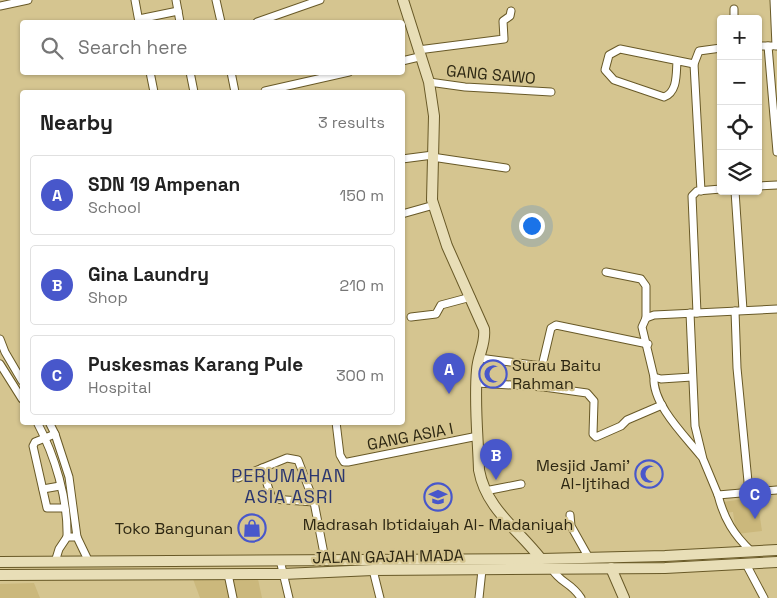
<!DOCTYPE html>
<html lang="en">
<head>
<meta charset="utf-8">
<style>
	body { margin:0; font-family:"Space Grotesk",sans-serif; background:#f2f2f2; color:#222 }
	.controls { position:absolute; right:15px; top:15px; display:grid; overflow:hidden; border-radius:5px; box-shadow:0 1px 4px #0004 }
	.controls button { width:45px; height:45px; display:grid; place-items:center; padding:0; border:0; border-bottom:1px solid #e0e0e0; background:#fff; color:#222; font:25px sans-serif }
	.you { position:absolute; left:531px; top:225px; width:18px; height:18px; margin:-12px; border:4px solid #fff; border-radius:50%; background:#1a73e8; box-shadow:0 0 0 8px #1a73e833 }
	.badge { display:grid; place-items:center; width:32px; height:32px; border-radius:50%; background:#4857cb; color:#fff; font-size:16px; font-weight:700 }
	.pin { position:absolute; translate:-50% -41px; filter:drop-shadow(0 1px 2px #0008) }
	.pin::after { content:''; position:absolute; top:26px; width:18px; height:15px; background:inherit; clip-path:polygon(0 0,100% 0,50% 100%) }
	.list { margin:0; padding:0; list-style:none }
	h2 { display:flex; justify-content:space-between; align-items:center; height:65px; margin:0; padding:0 20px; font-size:21px }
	h2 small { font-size:16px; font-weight:400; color:#767676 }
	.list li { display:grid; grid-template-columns:32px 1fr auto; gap:15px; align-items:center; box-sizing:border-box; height:80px; margin:0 10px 10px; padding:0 10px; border:1px solid #e0e0e0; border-radius:5px }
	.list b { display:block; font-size:19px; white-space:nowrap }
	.list p { margin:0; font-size:16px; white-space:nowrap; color:#767676 }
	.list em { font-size:16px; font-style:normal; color:#767676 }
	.icon { flex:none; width:28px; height:28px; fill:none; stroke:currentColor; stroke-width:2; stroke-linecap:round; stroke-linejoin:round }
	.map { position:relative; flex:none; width:777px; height:598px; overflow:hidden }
	.search { position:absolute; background:#fff; box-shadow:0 1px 4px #0004; left:20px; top:20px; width:385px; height:55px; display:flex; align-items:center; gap:12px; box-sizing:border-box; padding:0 18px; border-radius:5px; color:#767676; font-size:19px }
	.panel { position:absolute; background:#fff; box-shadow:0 1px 4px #0004; left:20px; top:90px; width:385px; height:335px; border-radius:5px }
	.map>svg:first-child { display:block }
	.built { fill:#cbb87c }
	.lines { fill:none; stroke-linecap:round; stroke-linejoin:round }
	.street-casing { stroke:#685927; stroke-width:9 }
	.secondary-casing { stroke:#685927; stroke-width:12 }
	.street { stroke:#fff; stroke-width:7 }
	.secondary { stroke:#e8deb7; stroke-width:10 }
	.labels { text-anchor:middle; stroke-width:4.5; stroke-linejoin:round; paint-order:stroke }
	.street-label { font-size:16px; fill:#2d2712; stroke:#d5c590 }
	.poi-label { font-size:16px; fill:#2d2712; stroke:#d5c590; text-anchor:end }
	.neighbourhood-label { font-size:18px; letter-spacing:1px; fill:#2b366f; stroke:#d5c590 }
</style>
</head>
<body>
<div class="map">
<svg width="777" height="598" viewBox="0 0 777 598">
	<rect width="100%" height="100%" fill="#d5c590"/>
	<g class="built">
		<path d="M757,497L762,531L736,534L733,512L724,513L723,502Z"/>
		<path d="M193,579H258L262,598H200Z"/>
		<path d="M34,583L40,598H0V584Z"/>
	</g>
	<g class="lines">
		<g class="street-casing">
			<g id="street">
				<path d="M135,0L139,22"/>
				<path d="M176,0L180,22"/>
				<path d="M216,0L221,22"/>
				<path d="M774,0L776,46"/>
				<path d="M0,6L28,0"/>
				<path d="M139,19L178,11"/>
				<path d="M734,19V9"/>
				<path d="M257,22L320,0"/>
				<path d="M758,46H772"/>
				<path d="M768,46L777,152"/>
				<path d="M418,50L504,39L503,21L510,16L511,11"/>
				<path d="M402,61L419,57"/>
				<path d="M677,61C676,73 678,92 664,97L614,80L605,70L609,55L620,49L694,64"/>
				<path d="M150,72L154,92"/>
				<path d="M190,72L194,92"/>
				<path d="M231,72L235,92"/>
				<path d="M429,82L465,87L551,92"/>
				<path d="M265,91L349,72"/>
				<path d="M432,157L506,168"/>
				<path d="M402,159L433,155"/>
				<path d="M758,186L777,185"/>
				<path d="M701,191L694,64L699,51L721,48"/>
				<path d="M735,191L743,310"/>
				<path d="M402,214L434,205"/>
				<path d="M606,272L641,279L646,286V318"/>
				<path d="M735,311L737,368L749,492"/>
				<path d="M690,313L695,426L703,459L718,495L777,490"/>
				<path d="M697,313L692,196L697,191L721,189"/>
				<path d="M411,317L436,314L441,305L471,297"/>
				<path d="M0,339L5,352L22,381"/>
				<path d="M479,358L542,366L551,328L556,325L648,344"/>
				<path d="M0,364L22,399"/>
				<path d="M654,377C652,404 685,436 701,456"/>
				<path d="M692,377L661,379L654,377L642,327L646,318L654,315L777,309"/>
				<path d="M477,383L544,387L587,393L594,401L593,434L596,437L621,426L627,420L662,405"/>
				<path d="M37,422C55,456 68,499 67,537"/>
				<path d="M49,422L55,434L69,477L77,537"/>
				<path d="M336,422L340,455L344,462H348L478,436"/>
				<path d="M55,434L35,442L33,446L47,508H64"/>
				<path d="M262,468L272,499L314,502"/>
				<path d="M238,478L287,458L298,460L314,502L325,559"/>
				<path d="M43,489L60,486"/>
				<path d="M485,491L521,484"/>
				<path d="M718,495C724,519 734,535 751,551"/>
				<path d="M570,515L571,526L589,558"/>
				<path d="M280,560L289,598"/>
				<path d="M55,562L59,549L67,537H77L89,562"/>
				<path d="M746,564L764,598"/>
				<path d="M552,569C560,583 571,582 581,598"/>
				<path d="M373,570L380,598"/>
				<path d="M228,574L233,598"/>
				<path d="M479,598L482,570"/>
			</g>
		</g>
		<g class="secondary-casing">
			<g id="secondary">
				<path d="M403,0L429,82L434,116L432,200L447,246L484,329C486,344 478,354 477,370C474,402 478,437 479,470C486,509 518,529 541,559"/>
				<path d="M0,562L541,559L665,556L777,550"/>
				<path d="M611,568L624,598"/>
				<path d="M0,575L283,574L373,570L665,568L777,562"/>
			</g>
		</g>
		<use href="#street" class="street"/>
		<use href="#secondary" class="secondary"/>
	</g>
	<defs>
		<g id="mosque-ring" transform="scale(1.4375)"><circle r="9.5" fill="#d5c590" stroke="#4857cb" stroke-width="1.5"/><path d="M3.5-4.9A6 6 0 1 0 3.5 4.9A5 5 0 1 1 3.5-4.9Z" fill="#4857cb"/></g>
		<g id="school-ring" transform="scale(1.4375)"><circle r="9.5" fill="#d5c590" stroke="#4857cb" stroke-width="1.5"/><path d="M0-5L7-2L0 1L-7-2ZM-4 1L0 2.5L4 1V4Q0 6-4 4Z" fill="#4857cb"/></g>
		<g id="shop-ring" transform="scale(1.4375)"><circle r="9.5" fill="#d5c590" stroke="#4857cb" stroke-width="1.5"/><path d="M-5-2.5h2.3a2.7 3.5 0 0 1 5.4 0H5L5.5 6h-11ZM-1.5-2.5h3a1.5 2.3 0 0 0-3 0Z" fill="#4857cb"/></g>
	</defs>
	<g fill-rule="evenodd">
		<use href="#mosque-ring" x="493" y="374"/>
		<use href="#mosque-ring" x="649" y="474"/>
		<use href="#school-ring" x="438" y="497"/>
		<use href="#shop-ring" x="252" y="528"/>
	</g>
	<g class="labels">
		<g class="street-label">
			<text transform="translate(491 74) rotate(5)" y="6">GANG SAWO</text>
			<text transform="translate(410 436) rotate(-11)" y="6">GANG ASIA I</text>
			<text transform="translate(388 556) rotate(-1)" y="6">JALAN GAJAH MADA</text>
		</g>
		<g class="poi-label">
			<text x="512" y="371" text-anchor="start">Surau Baitu<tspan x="512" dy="18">Rahman</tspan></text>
			<text x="630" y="471">Mesjid Jami'<tspan x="630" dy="18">Al-Ijtihad</tspan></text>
			<text x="438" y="530" text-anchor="middle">Madrasah Ibtidaiyah Al- Madaniyah</text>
			<text x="233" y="534">Toko Bangunan</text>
		</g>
		<g class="neighbourhood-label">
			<text x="289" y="482">PERUMAHAN<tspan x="289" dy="21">ASIA ASRI</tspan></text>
		</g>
	</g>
</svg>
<div class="controls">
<button>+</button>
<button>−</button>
<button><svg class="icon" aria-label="locate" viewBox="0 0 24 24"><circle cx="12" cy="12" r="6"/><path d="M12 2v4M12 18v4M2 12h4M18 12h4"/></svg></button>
<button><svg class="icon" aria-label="layers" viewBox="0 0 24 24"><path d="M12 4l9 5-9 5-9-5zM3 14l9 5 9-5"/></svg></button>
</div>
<div class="you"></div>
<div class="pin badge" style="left:449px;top:394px">A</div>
<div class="pin badge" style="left:496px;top:480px">B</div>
<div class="pin badge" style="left:755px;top:519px">C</div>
<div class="search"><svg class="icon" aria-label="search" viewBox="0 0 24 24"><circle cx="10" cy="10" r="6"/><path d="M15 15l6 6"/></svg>Search here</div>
<section class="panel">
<h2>Nearby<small>3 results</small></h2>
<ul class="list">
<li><span class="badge">A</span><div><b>SDN 19 Ampenan</b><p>School</p></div><em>150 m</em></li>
<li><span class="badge">B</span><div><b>Gina Laundry</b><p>Shop</p></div><em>210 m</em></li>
<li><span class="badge">C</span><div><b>Puskesmas Karang Pule</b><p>Hospital</p></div><em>300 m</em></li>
</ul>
</section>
</div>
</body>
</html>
